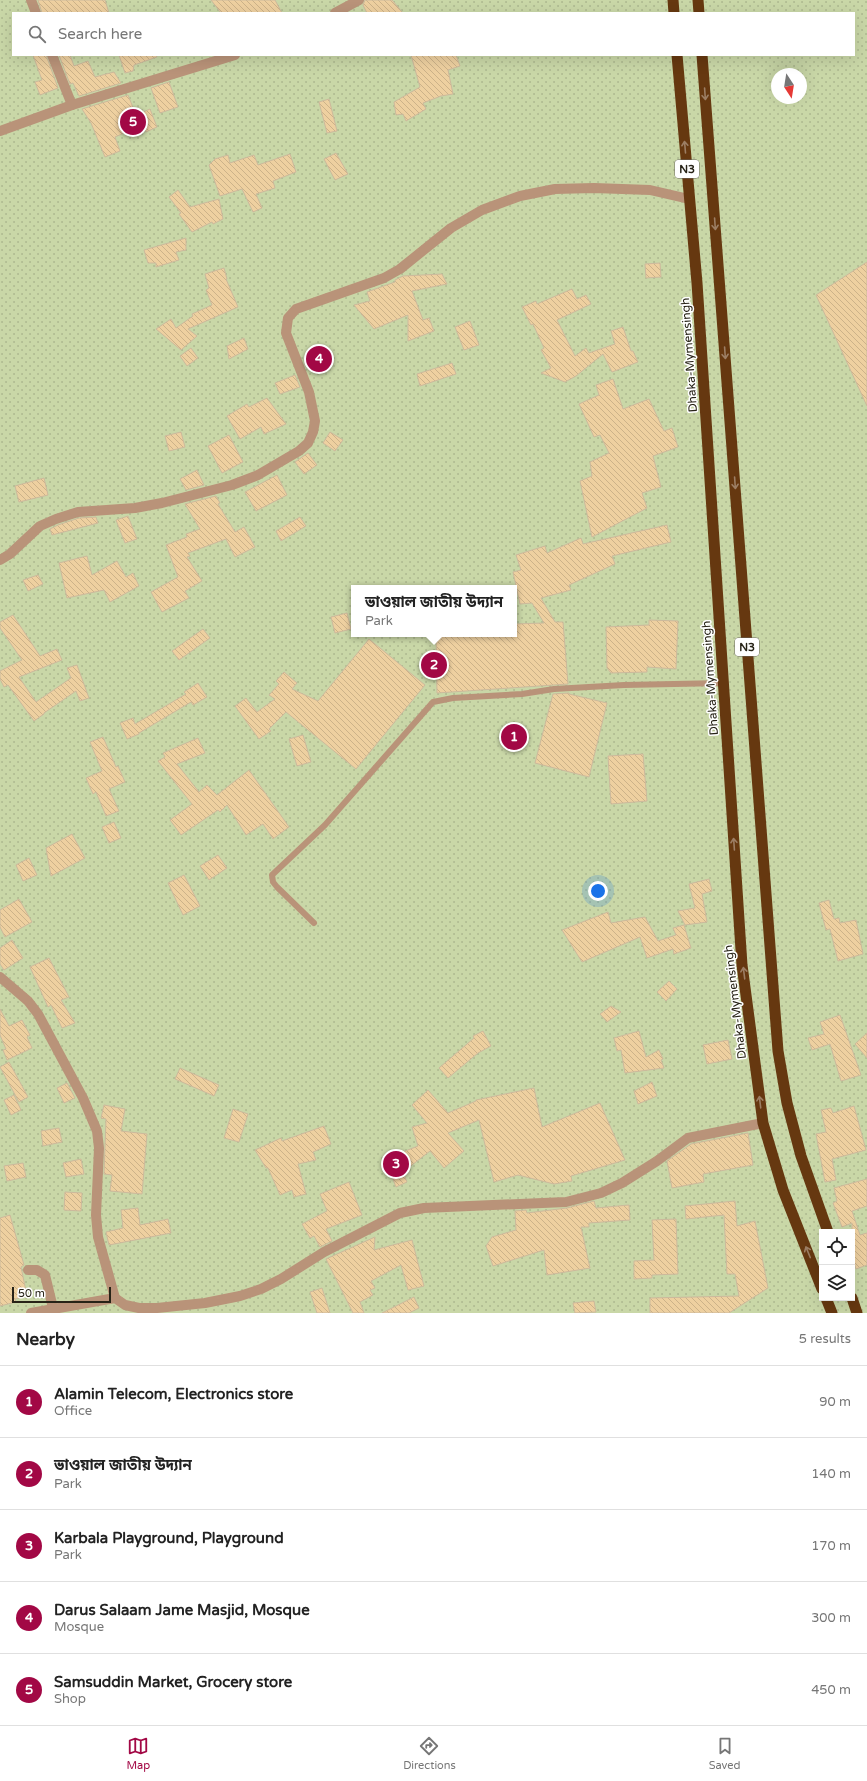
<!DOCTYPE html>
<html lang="en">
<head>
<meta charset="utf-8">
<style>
	body { margin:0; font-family:"Varela Round","Noto Sans Bengali",sans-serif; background:#f2f2f2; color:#222 }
	.controls { position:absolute; right:12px; bottom:12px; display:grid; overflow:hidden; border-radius:0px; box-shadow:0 4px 16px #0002 }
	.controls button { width:36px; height:36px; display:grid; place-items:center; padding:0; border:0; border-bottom:1px solid #e0e0e0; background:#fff; color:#222; font:20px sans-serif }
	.compass { position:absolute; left:771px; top:68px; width:36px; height:36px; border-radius:50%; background:#fff; box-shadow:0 4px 16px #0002; rotate:168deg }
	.scale { position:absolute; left:12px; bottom:10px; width:99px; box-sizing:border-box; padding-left:4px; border:2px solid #272317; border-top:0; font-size:11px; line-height:14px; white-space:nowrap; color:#272317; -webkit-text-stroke:3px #fff; paint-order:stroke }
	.you { position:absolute; left:598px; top:891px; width:14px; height:14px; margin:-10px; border:3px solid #fff; border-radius:50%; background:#1a73e8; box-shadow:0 0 0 6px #1a73e833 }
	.badge { display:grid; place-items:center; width:26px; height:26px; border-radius:50%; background:#a20845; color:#fff; font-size:13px; font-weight:700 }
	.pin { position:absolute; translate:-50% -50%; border:2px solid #fff; box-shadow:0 1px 4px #0006 }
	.popup { position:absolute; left:351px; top:585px; width:166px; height:52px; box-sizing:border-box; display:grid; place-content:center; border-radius:0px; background:#fff; filter:drop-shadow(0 1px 3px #0005); font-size:13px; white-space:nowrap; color:#767676 }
	.popup b { font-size:15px; color:#222 }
	.popup::after { content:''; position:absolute; left:50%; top:100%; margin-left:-8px; border:8px solid transparent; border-top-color:#fff }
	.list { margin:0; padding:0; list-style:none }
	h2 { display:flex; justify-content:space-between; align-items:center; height:52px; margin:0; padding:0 16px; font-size:17px }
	h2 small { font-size:13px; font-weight:400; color:#767676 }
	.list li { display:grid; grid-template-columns:26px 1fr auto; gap:12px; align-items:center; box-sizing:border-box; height:72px; padding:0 16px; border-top:1px solid #e0e0e0 }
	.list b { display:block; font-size:15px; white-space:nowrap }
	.list p { margin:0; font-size:13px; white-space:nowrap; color:#767676 }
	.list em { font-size:13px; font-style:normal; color:#767676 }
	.icon { flex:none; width:22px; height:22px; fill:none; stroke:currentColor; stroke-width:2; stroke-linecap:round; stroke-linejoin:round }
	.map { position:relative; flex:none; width:867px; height:1313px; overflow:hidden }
	.search { position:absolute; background:#fff; box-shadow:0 4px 16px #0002; left:12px; right:12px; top:12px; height:44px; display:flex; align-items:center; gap:10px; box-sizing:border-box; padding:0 14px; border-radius:0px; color:#767676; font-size:15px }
	.sheet { height:412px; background:#fff }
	nav { display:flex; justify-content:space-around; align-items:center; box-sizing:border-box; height:56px; border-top:1px solid #e0e0e0; background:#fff; font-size:11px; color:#767676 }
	nav a { display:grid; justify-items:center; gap:2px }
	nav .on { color:#a20845 }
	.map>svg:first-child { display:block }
	.park { fill:url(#park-dots); fill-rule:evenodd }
	.building { fill:url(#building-back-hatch); stroke:#ccb99c }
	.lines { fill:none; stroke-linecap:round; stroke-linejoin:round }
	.service { stroke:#b99379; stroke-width:6 }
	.minor { stroke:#b99379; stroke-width:10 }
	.trunk { stroke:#663810; stroke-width:11 }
	.oneway { stroke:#9c7e64 }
	.labels { text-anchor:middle; stroke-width:3; stroke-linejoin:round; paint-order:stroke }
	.shield { fill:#fff; stroke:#68655d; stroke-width:1 }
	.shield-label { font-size:11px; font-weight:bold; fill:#272317 }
	.street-label { font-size:12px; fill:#272317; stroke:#fff }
</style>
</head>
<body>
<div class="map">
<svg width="867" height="1313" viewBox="0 0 867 1313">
	<defs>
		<pattern id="park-dots" width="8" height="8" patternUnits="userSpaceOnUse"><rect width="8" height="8" fill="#c9d7a7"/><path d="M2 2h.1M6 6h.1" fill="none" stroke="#adb88f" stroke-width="1.8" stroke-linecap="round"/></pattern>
		<pattern id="building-back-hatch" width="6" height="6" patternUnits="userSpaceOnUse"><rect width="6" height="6" fill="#eed0a0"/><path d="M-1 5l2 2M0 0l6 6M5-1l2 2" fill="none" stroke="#ccb289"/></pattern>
	</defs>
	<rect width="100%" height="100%" fill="#fef8e4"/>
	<path class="park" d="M0,0H867V1313H0ZM13,13H854V55H13ZM777,74H801V98H777ZM354,588H514V634H354ZM822,1232H852V1298H822Z"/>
	<g class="building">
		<path d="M38,0H105L109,13H42Z"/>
		<path d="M211,0H275L282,13H221Z"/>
		<path d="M365,0H392L403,13H367L363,5Z"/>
		<path d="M33,55H46L58,88L40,95L35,82L42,80Z"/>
		<path d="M59,55H70L74,66L88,61L95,77L114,72L121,83L79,96L73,83L70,84Z"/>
		<path d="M119,55H156L157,57L134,65L133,71L125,73Z"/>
		<path d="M411,55H456L460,66L448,70L453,94L441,96L423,103L426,109L406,121L403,114L396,115L394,102L420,87Z"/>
		<path d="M169,82L178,107L160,113L151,88Z"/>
		<path d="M128,95L136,115L150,109L157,127L146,132L143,125L115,137L120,151L105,157L91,123L82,109Z"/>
		<path d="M329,99L337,131L327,133L319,102Z"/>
		<path d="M336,153L348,174L335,180L324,159Z"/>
		<path d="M290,154L296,172L273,181L275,188L256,194L262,208L253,212L242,189L220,196L209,165L215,159L228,155L230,163L254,155L258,165Z"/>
		<path d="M178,190L190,207L219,199L223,219L213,224L212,222L192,232L179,214L181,213L169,197Z"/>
		<path d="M186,238V250L176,252L179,260L156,267V263H148L144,250Z"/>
		<path d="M867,262V406L816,295Z"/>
		<path d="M660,263L661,277L646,278L645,264Z"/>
		<path d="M224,268L227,279H226L238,307L188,329L197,336L181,350L156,329L171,319L176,328L193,316L192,314L212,305L206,290L209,288L205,274Z"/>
		<path d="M442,274L447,284L412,291L423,320L429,318L434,331L408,341V315L374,329L354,305L370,301L367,292L395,282V280L403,276Z"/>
		<path d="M572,289L577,299L586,295L591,304L557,320L575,356L586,348L589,353L615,344L611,331L623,327L631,351H633L638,362L612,372L603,354L576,376L565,382L541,373L551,368L541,350L544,348L533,324L531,325L522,307L536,301L537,304Z"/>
		<path d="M470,321L479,345L464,350L455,327Z"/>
		<path d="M244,338L248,349L229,359L227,346Z"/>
		<path d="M191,348L198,358L187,366L180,356Z"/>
		<path d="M452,363L456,374L420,386L417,374Z"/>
		<path d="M295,375L300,387L280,394L275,383Z"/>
		<path d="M613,379L623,409L649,399L664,431L672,428L678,447L653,456L661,487L642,493L647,508L592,537L580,481L592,476L590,462L609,453L600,435L594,437L579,404L599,395L596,385Z"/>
		<path d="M267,398L286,424L264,434L261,427L240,439L227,416L247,404L249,407Z"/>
		<path d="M181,432L185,447L169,451L165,436Z"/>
		<path d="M330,432L343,440L335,451L323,443Z"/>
		<path d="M229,435L243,462L222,473L208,446Z"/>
		<path d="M308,453L317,465L304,474L295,462Z"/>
		<path d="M197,470L204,485L186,490L180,479Z"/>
		<path d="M277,475L287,495L256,511L245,492Z"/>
		<path d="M44,478L48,495L19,502L15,486Z"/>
		<path d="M216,496L220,503L218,504L235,532L244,527L255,547L235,557L226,539L188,553L190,556L187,557L202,581L185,591L189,598L162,612L151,592L178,577L166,545L187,537L186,534L200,529L185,504Z"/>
		<path d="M128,516L137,539L125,543L116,520Z"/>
		<path d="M96,517L98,523L52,535L50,529L58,525L79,518Z"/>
		<path d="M300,517L306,526L281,541L276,531Z"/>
		<path d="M667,525L671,542L612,556L615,564L569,585L571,590L541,598L555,622H563L568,684L437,693L436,634H514V624L544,623L532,603L520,604L513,572L521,570L516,555L545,546L547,553L581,538L583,544Z"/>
		<path d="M87,556L92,575L117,561L126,577L133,573L139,586L110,602L104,590L67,598L59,563Z"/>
		<path d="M38,575L43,584L28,591L23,580Z"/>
		<path d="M347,613L351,629L335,633L331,617Z"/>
		<path d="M13,615L40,656L57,649L62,660L19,677L36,702L71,678L67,668L77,665L89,698L80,701L76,691L44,713V714L34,721L8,685L4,687L0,679V671L22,660L0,628V622Z"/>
		<path d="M649,620L678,621L676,669L647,667V672L611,673L607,668L606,627L649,625Z"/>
		<path d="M203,629L210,638L179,660L172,651Z"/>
		<path d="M369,639L425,685L356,769L286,712L269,729L271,731L259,739L235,706L246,698L257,712L275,699L269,695L279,684L276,681L284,672L297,683L292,689L318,701Z"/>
		<path d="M198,683L207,697L193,705L191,702L139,733V734L127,739L120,723L133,718L135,724L186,694L184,692Z"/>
		<path d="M569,693V694L607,703L589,777L535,763L553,694Z"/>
		<path d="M303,735L311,762L297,766L289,739Z"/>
		<path d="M103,737L116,767L118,766L125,782L109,789L119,811L106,816L96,792L93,794L86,778L102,771L90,742Z"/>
		<path d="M198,738L205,753L177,764L199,792L207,785L217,795L249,770L289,827L273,839L263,824L246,835L227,805L220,812L218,810L181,835L170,820L192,804L158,761L165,757L163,753Z"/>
		<path d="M643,754L647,801L611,804L608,756Z"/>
		<path d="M114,822L121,838L109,843L102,827Z"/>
		<path d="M72,834L85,858L51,876L46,848Z"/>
		<path d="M218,855L227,868L209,880L200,866Z"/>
		<path d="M29,858L37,875L23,881L16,865Z"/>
		<path d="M184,875L200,906L183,915L168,883Z"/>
		<path d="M709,879L712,891L702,894L707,922L685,925L678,911L695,908L689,884Z"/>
		<path d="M19,899L32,922L5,937L0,927V910Z"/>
		<path d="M829,900L834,919L839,918L840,923L856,920L863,954L838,961L830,929L826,930L819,903Z"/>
		<path d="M608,912L611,923L645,917L658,941L676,935L673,928L684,925L691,948L674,954L673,949L647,958L640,937L582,962L562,930Z"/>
		<path d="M12,940L23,958L4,970L0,964V948Z"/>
		<path d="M49,958L69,997L61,1000L75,1023L62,1028L51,1005L48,1007L30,967Z"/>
		<path d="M669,981L677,989L666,1001L657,992Z"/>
		<path d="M611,1006L621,1012L607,1022L600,1014Z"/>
		<path d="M0,1009L9,1026L22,1020L30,1035L27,1037L32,1048L7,1060L3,1050L6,1049L0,1035Z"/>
		<path d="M840,1015L861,1075L841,1081L830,1044L812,1050L808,1038L824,1034L820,1022Z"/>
		<path d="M483,1031L491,1046L478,1053L448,1078L439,1068L474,1038L473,1036Z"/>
		<path d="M639,1031L646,1057L659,1050L663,1059L661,1060L664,1068L625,1073L621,1050L617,1051L614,1038Z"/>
		<path d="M867,1033V1058L855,1044Z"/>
		<path d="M728,1040L732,1059L707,1064L703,1045Z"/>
		<path d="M9,1062L28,1097L19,1102L0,1067Z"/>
		<path d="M180,1068L219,1085L214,1096L175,1079Z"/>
		<path d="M652,1082L657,1096L638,1104L634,1091Z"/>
		<path d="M67,1083L75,1098L64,1103L57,1088Z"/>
		<path d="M534,1088L542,1127L600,1103L625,1160L571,1176L572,1181L554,1184L518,1175L494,1182L479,1120L448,1133L464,1151L444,1168L430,1151L403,1172L407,1182L396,1187L385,1159L418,1146L412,1127L427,1123L412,1105L428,1090L448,1113L476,1101V1100Z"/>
		<path d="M14,1095L21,1110L11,1115L4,1100Z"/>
		<path d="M104,1105L125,1109L121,1131L147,1134L142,1194L110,1191L112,1175L104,1174L106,1119L101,1118Z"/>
		<path d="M854,1106L866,1150L832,1159L836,1180L825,1182L816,1134L826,1132L821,1110L831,1108L833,1113Z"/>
		<path d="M233,1109L248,1114L239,1142L224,1138Z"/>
		<path d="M324,1126L331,1144L313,1152L316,1160L298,1164L306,1194L294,1197L292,1190L280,1195L268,1168H266L255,1150L281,1138L282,1141Z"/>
		<path d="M59,1128L62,1142L43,1146L41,1131Z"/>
		<path d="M748,1133L753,1165L703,1174L704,1182L672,1188L667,1161L691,1144Z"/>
		<path d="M81,1159L84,1174L66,1177L63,1163Z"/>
		<path d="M23,1163L26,1177L7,1181L4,1166Z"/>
		<path d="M867,1179V1206L852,1211L860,1235L867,1233V1265L856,1269L852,1257V1223L842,1227L833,1203L837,1201L834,1188Z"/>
		<path d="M349,1182L362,1215L326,1229L332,1241L320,1247L314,1236L310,1238L302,1224L327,1211L320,1194Z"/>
		<path d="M65,1192L82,1193L81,1211L64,1210Z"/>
		<path d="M594,1201L596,1208L629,1205L630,1220L589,1223V1227H581L590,1268L547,1275L544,1250L493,1266L486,1246L492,1237L516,1230L515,1211L526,1210L527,1213L567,1208Z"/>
		<path d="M735,1201L737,1226L755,1221L768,1288L729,1313H650V1298L739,1296L735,1274H727L724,1215L686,1219L685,1206Z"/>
		<path d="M138,1208L140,1225L168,1219L171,1233L109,1245L106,1232L123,1228L121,1210Z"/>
		<path d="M10,1215L24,1265L21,1267L27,1296L15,1299L16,1302L0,1306V1218Z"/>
		<path d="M676,1219L678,1274L652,1275V1278L634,1279V1261L654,1260L652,1220Z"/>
		<path d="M375,1237L374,1250L412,1240L424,1286L408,1290L401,1265L371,1281L375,1288L370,1290L373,1295L360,1302L364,1313H353L326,1259Z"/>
		<path d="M322,1288L330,1313H317L310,1292Z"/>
		<path d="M414,1297L419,1308L409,1313H382Z"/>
		<path d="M594,1301L596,1312L575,1313L573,1303Z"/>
	</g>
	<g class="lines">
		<path class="service" d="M314,923L277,887L273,882L272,875L325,825L433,702L453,698L522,694L554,689L624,685L724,683"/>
		<g class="minor">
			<path d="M31,0L36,13"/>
			<path d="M335,13L359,0"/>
			<path d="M52,55L72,105"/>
			<path d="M0,131L72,105L235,55"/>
			<path d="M0,560L10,554L40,526L56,519L78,512L135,508L162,503L232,485L258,475L299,451L308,443L313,432L315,421L309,392L286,333L288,318L296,309L384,278L400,269L451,228L482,210L520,196L555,189L594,188L650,190L689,199"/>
			<path d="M0,977L28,1001L38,1014L83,1098L97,1131L99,1148L96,1215L98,1237L115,1298"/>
			<path d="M28,1270H37L45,1275L53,1308"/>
			<path d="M31,1313L115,1298L125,1305L139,1308H157L205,1303L240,1296L261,1289L281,1279L324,1252L400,1213L424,1208L566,1202L601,1193L622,1183L657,1161L688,1138L763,1123"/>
		</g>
		<g class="trunk">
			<path d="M673,0L674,13"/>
			<path d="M698,0L699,13"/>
			<path d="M677,55L697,283L742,965L763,1123L783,1190L822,1289"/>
			<path d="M702,55L778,1051L787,1103L801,1156L828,1232"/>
			<path d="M826,1298L832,1313"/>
			<path d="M852,1298L857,1313"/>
		</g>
	</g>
	<defs><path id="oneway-shaft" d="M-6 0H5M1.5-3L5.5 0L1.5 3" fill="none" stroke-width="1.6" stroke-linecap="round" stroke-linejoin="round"/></defs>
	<g class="oneway">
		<use href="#oneway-shaft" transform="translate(705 94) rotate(86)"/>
		<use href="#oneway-shaft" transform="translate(685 147) rotate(-95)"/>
		<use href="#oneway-shaft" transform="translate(715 224) rotate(86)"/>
		<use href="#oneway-shaft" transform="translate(725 353) rotate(86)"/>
		<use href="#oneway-shaft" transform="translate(735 483) rotate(86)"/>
		<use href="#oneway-shaft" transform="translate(734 844) rotate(-94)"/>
		<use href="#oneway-shaft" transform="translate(744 973) rotate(-97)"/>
		<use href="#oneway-shaft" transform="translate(760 1102) rotate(-97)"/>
		<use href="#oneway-shaft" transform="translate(808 1252) rotate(-112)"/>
	</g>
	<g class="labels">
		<g class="shield">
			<rect x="675" y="160" width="24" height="18" rx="3"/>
			<rect x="735" y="638" width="24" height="18" rx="3"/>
		</g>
		<g class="shield-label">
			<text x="687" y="173">N3</text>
			<text x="747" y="651">N3</text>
		</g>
		<g class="street-label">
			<text transform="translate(689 355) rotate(-94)" y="4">Dhaka-Mymensingh</text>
			<text transform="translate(710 678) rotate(-94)" y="4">Dhaka-Mymensingh</text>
			<text transform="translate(735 1002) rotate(-97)" y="4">Dhaka-Mymensingh</text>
		</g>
	</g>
</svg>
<div class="controls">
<button><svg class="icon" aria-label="locate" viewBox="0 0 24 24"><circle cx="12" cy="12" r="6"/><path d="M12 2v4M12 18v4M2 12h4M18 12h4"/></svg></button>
<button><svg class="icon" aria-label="layers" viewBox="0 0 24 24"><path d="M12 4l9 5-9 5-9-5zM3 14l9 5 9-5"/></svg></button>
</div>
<svg class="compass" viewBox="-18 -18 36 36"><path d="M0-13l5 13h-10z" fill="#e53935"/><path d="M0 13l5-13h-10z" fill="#767676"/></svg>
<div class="scale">50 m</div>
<div class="you"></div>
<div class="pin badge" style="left:514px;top:737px">1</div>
<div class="pin badge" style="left:434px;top:665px">2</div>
<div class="popup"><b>ভাওয়াল জাতীয় উদ্যান</b>Park</div>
<div class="pin badge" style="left:396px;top:1164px">3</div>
<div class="pin badge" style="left:319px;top:359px">4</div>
<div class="pin badge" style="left:133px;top:122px">5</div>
<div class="search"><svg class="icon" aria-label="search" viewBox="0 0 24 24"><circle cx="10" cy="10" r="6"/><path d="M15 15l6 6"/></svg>Search here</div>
</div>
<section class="sheet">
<h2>Nearby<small>5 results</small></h2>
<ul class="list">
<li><span class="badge">1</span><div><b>Alamin Telecom, Electronics store</b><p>Office</p></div><em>90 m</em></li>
<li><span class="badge">2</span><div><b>ভাওয়াল জাতীয় উদ্যান</b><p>Park</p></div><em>140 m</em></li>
<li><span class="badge">3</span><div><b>Karbala Playground, Playground</b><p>Park</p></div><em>170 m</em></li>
<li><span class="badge">4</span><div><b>Darus Salaam Jame Masjid, Mosque</b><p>Mosque</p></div><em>300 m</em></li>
<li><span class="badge">5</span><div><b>Samsuddin Market, Grocery store</b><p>Shop</p></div><em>450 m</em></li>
</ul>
</section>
<nav>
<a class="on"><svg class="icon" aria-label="map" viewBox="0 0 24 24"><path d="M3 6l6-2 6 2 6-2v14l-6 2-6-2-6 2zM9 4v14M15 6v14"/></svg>Map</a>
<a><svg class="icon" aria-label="directions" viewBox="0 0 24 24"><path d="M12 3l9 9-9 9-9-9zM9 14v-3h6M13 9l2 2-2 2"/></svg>Directions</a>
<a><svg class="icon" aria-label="saved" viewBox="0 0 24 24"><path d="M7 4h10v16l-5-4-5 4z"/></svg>Saved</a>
</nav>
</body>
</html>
